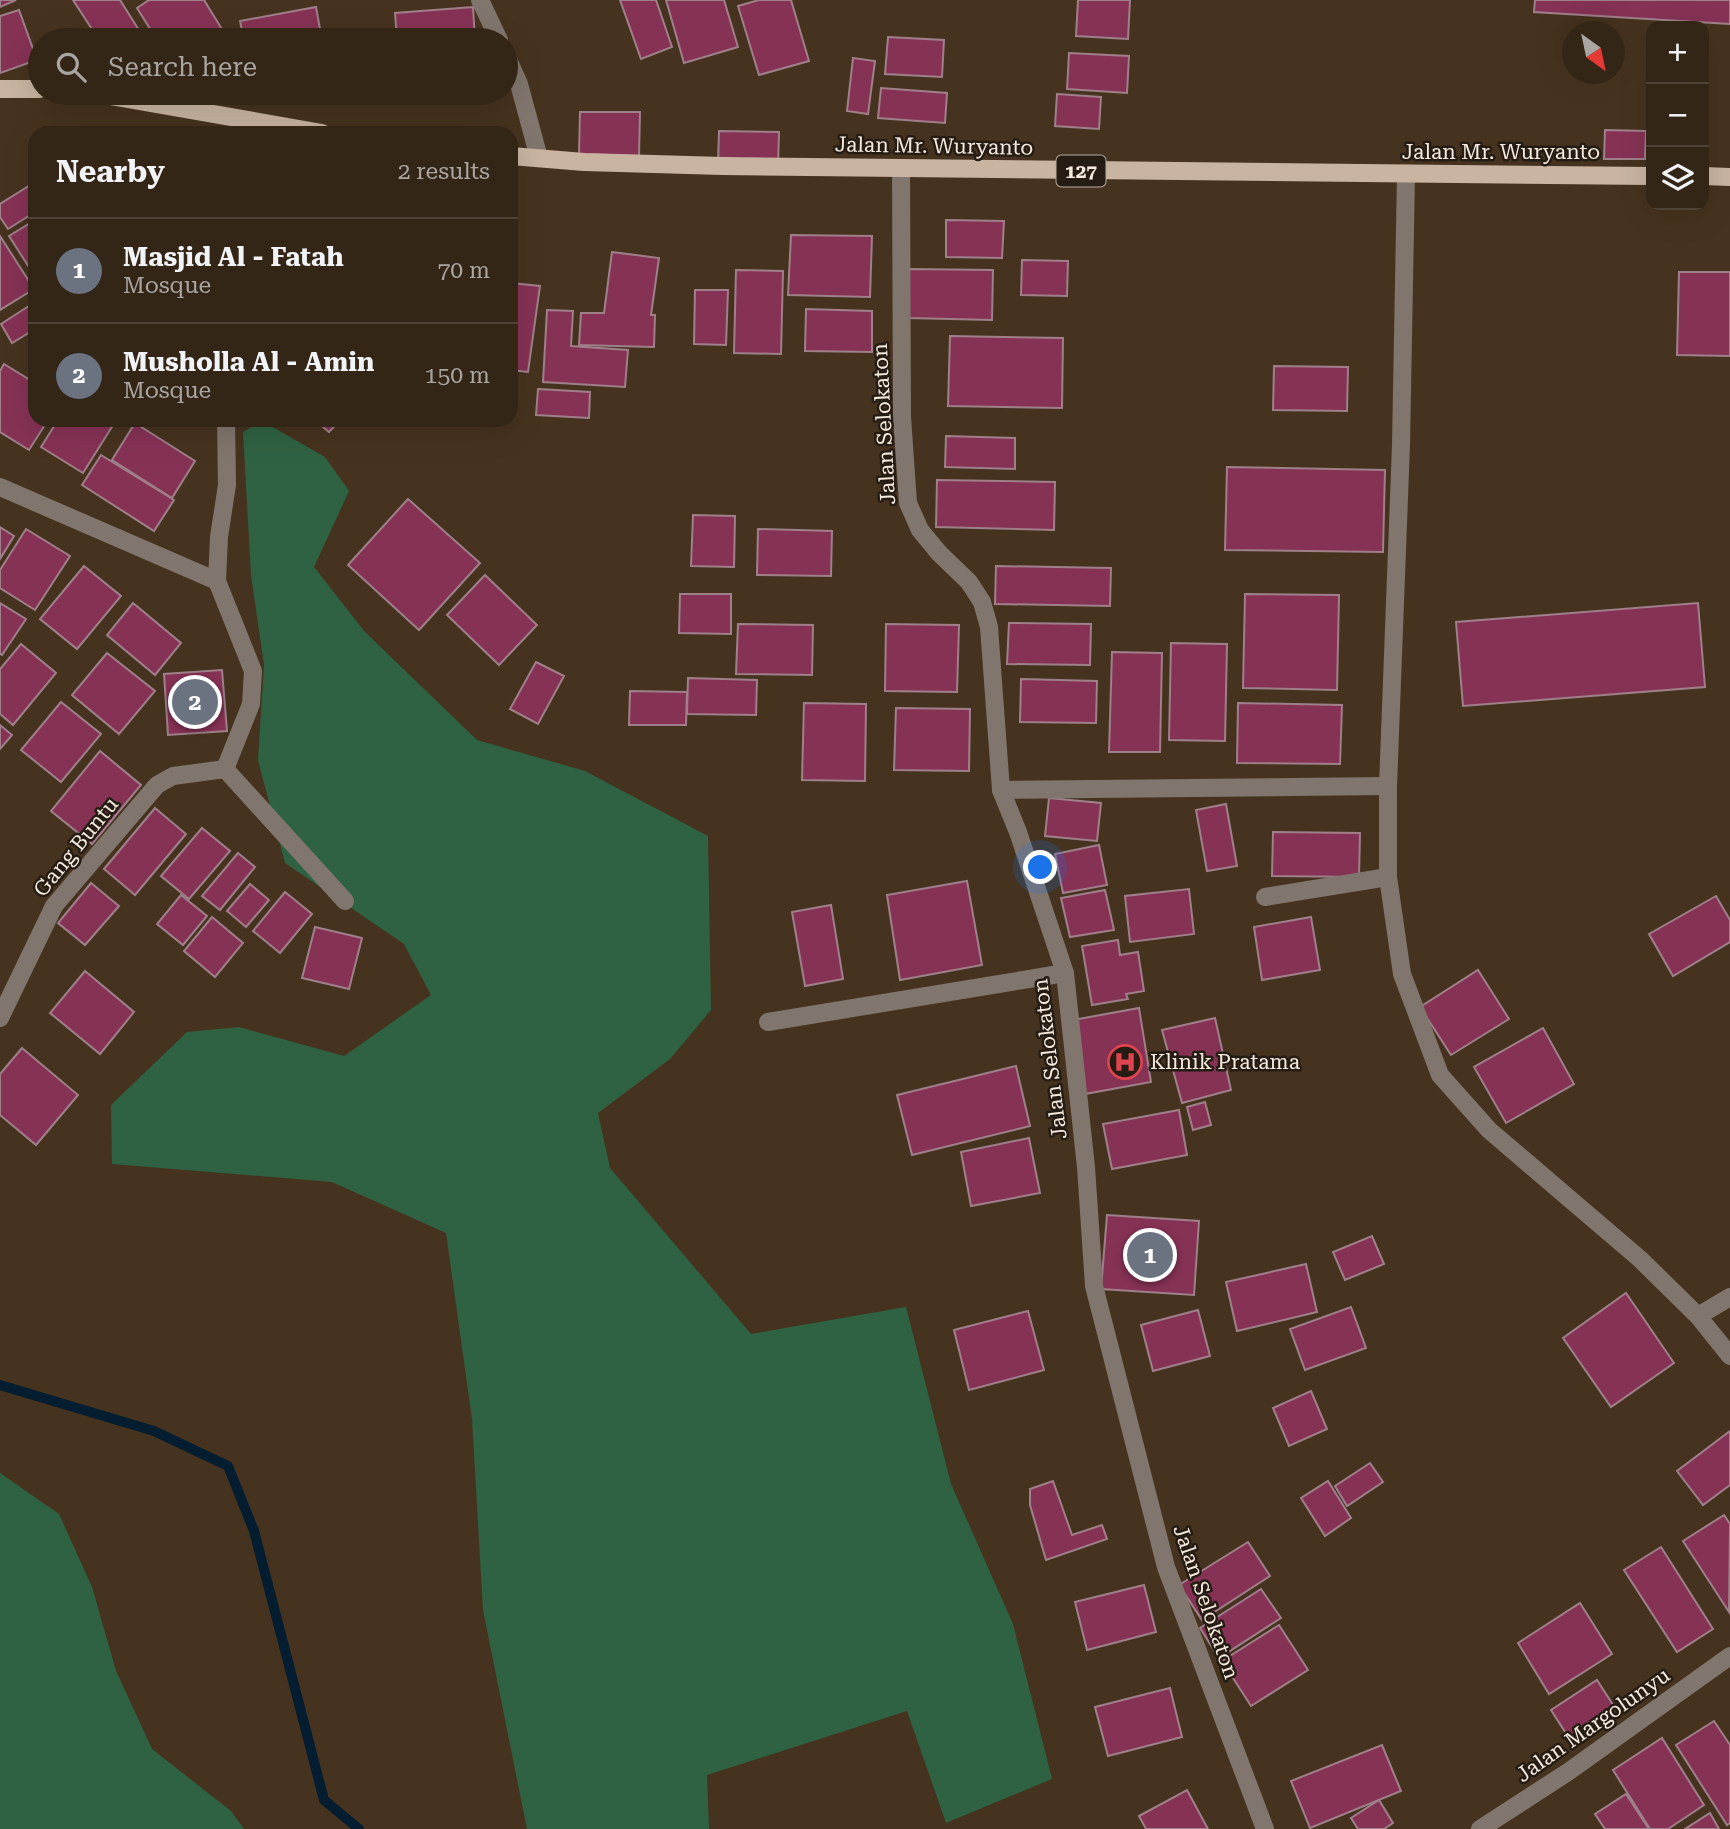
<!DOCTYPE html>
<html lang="en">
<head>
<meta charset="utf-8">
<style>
	body { margin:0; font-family:"Roboto Serif",serif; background:#3f3224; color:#f1f3f6 }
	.controls { position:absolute; right:21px; top:21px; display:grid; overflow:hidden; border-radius:14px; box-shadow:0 7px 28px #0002 }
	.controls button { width:63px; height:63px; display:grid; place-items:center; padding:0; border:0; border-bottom:2px solid #4e4336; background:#342617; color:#f1f3f6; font:35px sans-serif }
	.compass { position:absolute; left:1562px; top:21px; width:63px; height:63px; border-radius:50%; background:#342617; box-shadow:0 7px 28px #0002; rotate:147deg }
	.you { position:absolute; left:1041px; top:868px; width:24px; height:24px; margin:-18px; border:5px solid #fff; border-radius:50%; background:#1a73e8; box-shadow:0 0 0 10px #1a73e833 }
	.badge { display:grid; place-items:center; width:46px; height:46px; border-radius:50%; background:#96b6fd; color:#fff; font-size:23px; font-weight:700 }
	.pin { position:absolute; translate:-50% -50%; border:4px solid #fff; box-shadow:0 2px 7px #0006 }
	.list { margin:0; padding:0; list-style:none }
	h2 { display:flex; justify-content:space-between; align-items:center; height:91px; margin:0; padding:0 28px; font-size:30px }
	h2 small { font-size:23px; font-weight:400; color:#a9a5a1 }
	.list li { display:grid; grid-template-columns:46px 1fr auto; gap:21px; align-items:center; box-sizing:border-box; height:105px; padding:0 28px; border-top:2px solid #4e4336 }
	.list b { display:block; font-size:26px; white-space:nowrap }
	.list p { margin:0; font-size:23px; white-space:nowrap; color:#a9a5a1 }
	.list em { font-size:23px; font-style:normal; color:#a9a5a1 }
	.icon { flex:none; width:38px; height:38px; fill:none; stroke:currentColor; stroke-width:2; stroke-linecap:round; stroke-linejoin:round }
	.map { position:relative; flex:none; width:1730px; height:1829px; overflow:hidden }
	.search { position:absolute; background:#342617; box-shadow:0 7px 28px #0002; left:28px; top:28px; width:490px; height:77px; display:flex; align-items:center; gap:18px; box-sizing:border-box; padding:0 24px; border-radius:38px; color:#a9a5a1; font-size:26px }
	.panel { position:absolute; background:#342617; box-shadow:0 7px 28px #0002; left:28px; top:126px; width:490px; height:301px; border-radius:21px }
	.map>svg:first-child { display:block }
	.green { fill:#2f6242 }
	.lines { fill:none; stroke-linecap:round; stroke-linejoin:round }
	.stream { stroke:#041d30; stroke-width:10 }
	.building { fill:#863255; stroke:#9f7f8a; stroke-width:2 }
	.minor { stroke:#80766d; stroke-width:18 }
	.major { stroke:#c8b4a1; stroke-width:18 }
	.labels { text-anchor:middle; stroke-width:5; stroke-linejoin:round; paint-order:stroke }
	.shield { fill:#251d14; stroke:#b7aca1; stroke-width:2 }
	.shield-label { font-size:19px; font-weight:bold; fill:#f6eade }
	.street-label { font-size:21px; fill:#f6eade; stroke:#251d14 }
	.poi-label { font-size:21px; fill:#f6eade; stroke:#251d14; text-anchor:start }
</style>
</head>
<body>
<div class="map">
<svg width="1730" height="1829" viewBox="0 0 1730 1829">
	<rect width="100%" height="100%" fill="#46331f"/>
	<g class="green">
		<path d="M262,421L325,457L349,491L314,567L365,632L477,740L585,771L708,836L711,1010L670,1059L598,1113L610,1168L751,1334L906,1307L951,1484L1013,1624L1052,1779L946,1823L907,1711L707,1775L709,1829H527L483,1610L472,1419L446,1233L332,1182L112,1164L111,1105L187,1032L239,1027L344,1056L431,995L404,944L285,863L258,760L264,665L251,575L243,432Z"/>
		<path d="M0,1473L59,1514L92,1587L116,1671L152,1749L231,1811L244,1829H0Z"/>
	</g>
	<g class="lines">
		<path class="stream" d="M0,1385L154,1431L228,1466L254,1531L324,1800L359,1829"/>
	</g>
	<g class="building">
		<path d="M0,0H16L0,7Z"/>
		<path d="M73,0H120L144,38L99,40Z"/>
		<path d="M149,0H204L228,39L157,40L137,8Z"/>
		<path d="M620,0H656L672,47L641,59Z"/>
		<path d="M666,0H724L738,47L684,63Z"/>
		<path d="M759,0H791L809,61L759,75L738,6Z"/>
		<path d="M1078,0H1130L1128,39L1076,36Z"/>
		<path d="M1535,0H1730V24L1534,12Z"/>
		<path d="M316,7L322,40H244L240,21Z"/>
		<path d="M473,7L475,40H397L395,13Z"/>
		<path d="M19,10L37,60L0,73V16Z"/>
		<path d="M888,37L944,40L942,77L885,74Z"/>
		<path d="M1069,53L1129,56L1127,93L1067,89Z"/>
		<path d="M853,58L875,61L868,114L847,111Z"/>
		<path d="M881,88L947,93L945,123L878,118Z"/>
		<path d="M400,93H479L401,99Z"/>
		<path d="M1057,94L1101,97L1099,129L1055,126Z"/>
		<path d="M580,112H640L639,156L579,154Z"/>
		<path d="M1605,130L1646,131L1645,159H1604Z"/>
		<path d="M719,131L779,132L778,165L718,163Z"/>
		<path d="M35,182V212L8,229L0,217V204Z"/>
		<path d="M35,220V274L34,275L9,236Z"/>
		<path d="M946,220L1004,221L1002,258L946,257Z"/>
		<path d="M791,235L872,236L870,297L788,295Z"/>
		<path d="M0,236L34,289L0,310Z"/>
		<path d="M612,252L659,258L651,315H655L654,347L579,345L581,313H604Z"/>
		<path d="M1022,260L1068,261L1067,296L1021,295Z"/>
		<path d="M909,269L993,270L992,320L908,318Z"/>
		<path d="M736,270L783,271L781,354L734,353Z"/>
		<path d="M1679,272H1730V356L1677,355Z"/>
		<path d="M511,283L540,286L528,372L511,370Z"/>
		<path d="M695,290H728L726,345L694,344Z"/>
		<path d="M35,302V329L12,343L1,324Z"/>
		<path d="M806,309L872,311V352L805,351Z"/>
		<path d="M547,310L573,311L571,346L628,350L625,387L543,382Z"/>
		<path d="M950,336L1063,338L1062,408L948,406Z"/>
		<path d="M4,364L35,383V420H48L29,450L0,432V371Z"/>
		<path d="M1274,366L1348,367L1347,411L1273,410Z"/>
		<path d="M538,389L590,392L589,418L536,415Z"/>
		<path d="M58,420H112L115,422L83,473L41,447Z"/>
		<path d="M315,420H340L329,432Z"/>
		<path d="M135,423L195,461L172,498L112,460Z"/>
		<path d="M946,436L1015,438V469L945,467Z"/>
		<path d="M101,455L174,500L154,531L82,485Z"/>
		<path d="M1227,467L1385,470L1383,552L1225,550Z"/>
		<path d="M937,480L1055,482L1054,530L936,527Z"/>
		<path d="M408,499L480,563L419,630L348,565Z"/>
		<path d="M693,515L735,516L734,567L691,566Z"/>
		<path d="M0,527L14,536L0,559Z"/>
		<path d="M26,529L70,556L35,610L0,588V570Z"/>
		<path d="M758,529L832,531L831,576L757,575Z"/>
		<path d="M84,566L121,596L77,649L40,619Z"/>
		<path d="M996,566L1111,568L1110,606L995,604Z"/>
		<path d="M485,575L537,625L499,665L447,615Z"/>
		<path d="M680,594H731V634L679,633Z"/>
		<path d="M1245,594L1339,595L1337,690L1243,688Z"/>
		<path d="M0,603L26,619L2,655L0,654Z"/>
		<path d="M133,603L181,643L155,675L107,635Z"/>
		<path d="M1698,603L1705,687L1463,706L1456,622Z"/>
		<path d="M1009,623L1091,624L1090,665L1007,664Z"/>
		<path d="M738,624L813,625L812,675L736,674Z"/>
		<path d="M886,624L959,625L957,692L885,691Z"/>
		<path d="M1171,643L1227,644L1225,741L1169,740Z"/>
		<path d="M21,644L56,673L13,725L0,714V669Z"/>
		<path d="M1112,652L1162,653L1160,752H1109Z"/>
		<path d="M107,653L155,691L119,734L72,695Z"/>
		<path d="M536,662L564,676L538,724L510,709Z"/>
		<path d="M222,670L227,731L168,735L164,674Z"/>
		<path d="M688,678L757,680L756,715L687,714Z"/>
		<path d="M1021,679L1097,681L1096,723L1020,722Z"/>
		<path d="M630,691L687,692L686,725H629Z"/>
		<path d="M61,702L101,734L61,782L21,750Z"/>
		<path d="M804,703L866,704L865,781L802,780Z"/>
		<path d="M1238,703L1342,705L1340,764L1237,763Z"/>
		<path d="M896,708L970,709L969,771L894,770Z"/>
		<path d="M0,725L12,735L0,749Z"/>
		<path d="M100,751L141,785L92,844L51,811Z"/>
		<path d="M1049,798L1101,803L1097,841L1045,836Z"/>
		<path d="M1226,804L1237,866L1207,871L1196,810Z"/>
		<path d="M155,808L186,834L135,895L104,869Z"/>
		<path d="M202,828L230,851L189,899L161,876Z"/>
		<path d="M1273,832L1360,833L1359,877L1272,876Z"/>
		<path d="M1099,845L1107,885L1063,893L1055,854Z"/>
		<path d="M238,853L255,867L220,910L202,896Z"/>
		<path d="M967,881L982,965L900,980L887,895Z"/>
		<path d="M91,883L119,906L85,945L58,923Z"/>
		<path d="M250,884L269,900L246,927L227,911Z"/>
		<path d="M1189,889L1194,934L1130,942L1125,896Z"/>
		<path d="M1105,890L1114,930L1070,937L1061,898Z"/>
		<path d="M285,892L312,914L280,953L253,931Z"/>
		<path d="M181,895L207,916L183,945L157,924Z"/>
		<path d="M1716,896L1730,920V942L1673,976L1649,934Z"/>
		<path d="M831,905L843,979L805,986L792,912Z"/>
		<path d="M212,917L243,943L215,977L184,951Z"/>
		<path d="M1311,917L1320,970L1262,980L1254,927Z"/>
		<path d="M315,927L362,938L349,989L302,978Z"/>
		<path d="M1118,940L1120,955L1138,952L1144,991L1126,994L1128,999L1092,1005L1082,946Z"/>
		<path d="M1478,970L1509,1019L1451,1055L1420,1007Z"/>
		<path d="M85,971L134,1012L100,1054L50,1013Z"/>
		<path d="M1139,1008L1151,1082L1085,1094L1073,1020Z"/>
		<path d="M1215,1018L1231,1090L1182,1103L1162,1030Z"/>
		<path d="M1543,1028L1574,1084L1506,1123L1474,1067Z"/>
		<path d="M22,1048L78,1095L36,1145L0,1115V1074Z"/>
		<path d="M1016,1066L1030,1126L912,1155L897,1095Z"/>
		<path d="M1205,1102L1211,1125L1193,1130L1187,1107Z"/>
		<path d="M1179,1110L1187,1155L1112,1169L1103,1124Z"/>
		<path d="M1029,1138L1040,1193L971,1206L961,1152Z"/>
		<path d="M1107,1215L1199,1221L1194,1295L1101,1289Z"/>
		<path d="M1372,1236L1384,1264L1345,1280L1333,1252Z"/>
		<path d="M1306,1264L1317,1312L1237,1331L1226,1282Z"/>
		<path d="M1626,1293L1674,1363L1611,1407L1563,1338Z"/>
		<path d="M1351,1307L1366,1348L1305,1370L1290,1329Z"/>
		<path d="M1198,1310L1210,1356L1153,1371L1141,1325Z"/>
		<path d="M1028,1311L1044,1370L969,1390L954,1330Z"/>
		<path d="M1311,1391L1327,1429L1289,1446L1273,1408Z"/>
		<path d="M1730,1431V1485L1703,1505L1677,1471Z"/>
		<path d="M1370,1463L1383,1482L1347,1506L1335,1486Z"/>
		<path d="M1053,1481L1072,1535L1102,1525L1107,1539L1046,1560L1030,1505V1489Z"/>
		<path d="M1328,1481L1351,1518L1325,1536L1301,1498Z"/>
		<path d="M1724,1515L1730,1524L1729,1612L1683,1541Z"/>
		<path d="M1248,1542L1270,1576L1202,1620L1179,1585Z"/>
		<path d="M1661,1547L1713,1629L1677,1652L1624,1570Z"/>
		<path d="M1144,1585L1156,1632L1087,1650L1075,1602Z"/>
		<path d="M1261,1589L1281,1618L1219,1658L1200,1628Z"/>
		<path d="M1580,1603L1612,1654L1549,1694L1518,1643Z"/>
		<path d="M1279,1625L1308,1670L1251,1706L1222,1661Z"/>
		<path d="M1597,1680L1615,1708L1569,1738L1551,1710Z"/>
		<path d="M1170,1688L1182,1737L1108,1756L1095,1707Z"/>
		<path d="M1714,1721L1730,1745V1823L1727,1825L1676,1745Z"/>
		<path d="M1662,1738L1704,1805L1668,1829H1650L1613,1770Z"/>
		<path d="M1382,1745L1401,1791L1310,1828L1291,1781Z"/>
		<path d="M1187,1790L1208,1829H1146L1139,1816Z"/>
		<path d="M1626,1794L1649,1829H1605L1595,1814Z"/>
		<path d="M1379,1800L1393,1823L1384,1829H1358L1351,1818Z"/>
		<path d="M1710,1813L1719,1829H1685Z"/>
	</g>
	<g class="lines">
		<g class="minor">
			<path d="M480,0L499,40"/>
			<path d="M506,55L519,84L539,158"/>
			<path d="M901,168L902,417L908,503L920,530L939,553L969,582L982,602L989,627L1001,790L1018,832L1065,973L1086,1167L1094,1286L1166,1567L1265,1829"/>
			<path d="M1406,175L1401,445L1388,786V877L1402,974L1440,1075L1489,1130L1640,1259L1698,1316L1730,1356"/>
			<path d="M0,487L217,581L253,671L251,704L225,769L345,901"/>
			<path d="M217,581L219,537L227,485L226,420"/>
			<path d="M1001,790L1388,786"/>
			<path d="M1265,897L1388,877"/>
			<path d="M0,1018L54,906L157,785L173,776L225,769"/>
			<path d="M768,1022L1065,973"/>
			<path d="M1698,1316L1730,1297"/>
			<path d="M1480,1829L1568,1772L1730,1656"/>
		</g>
		<g class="major">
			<path d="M0,89H40"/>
			<path d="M93,93L322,133"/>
			<path d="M511,156L584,162L723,166L1651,176"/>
			<path d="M1704,176L1730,177"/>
		</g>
	</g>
	<defs>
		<g id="hospital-ring" transform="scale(1.75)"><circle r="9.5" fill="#251d14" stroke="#e0444e" stroke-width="1.5"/><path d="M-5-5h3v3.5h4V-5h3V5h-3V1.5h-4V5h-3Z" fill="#e0444e"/></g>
	</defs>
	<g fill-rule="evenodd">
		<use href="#hospital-ring" x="1125" y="1062"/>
	</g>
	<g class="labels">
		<rect class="shield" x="1056.5" y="155.5" width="49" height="31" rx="5"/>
		<g class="shield-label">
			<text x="1081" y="178">127</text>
		</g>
		<g class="street-label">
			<text transform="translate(934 146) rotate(1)" y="7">Jalan Mr. Wuryanto</text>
			<text x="1501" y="159">Jalan Mr. Wuryanto</text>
			<text transform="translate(884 424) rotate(-93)" y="7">Jalan Selokaton</text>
			<text transform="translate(76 847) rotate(-51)" y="7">Gang Buntu</text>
			<text transform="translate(1050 1059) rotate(-97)" y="7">Jalan Selokaton</text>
			<text transform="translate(1206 1602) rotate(71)" y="7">Jalan Selokaton</text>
			<text transform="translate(1593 1725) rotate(-35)" y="7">Jalan Margolunyu</text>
		</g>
		<g class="poi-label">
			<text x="1150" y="1069">Klinik Pratama</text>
		</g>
	</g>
</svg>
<div class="controls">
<button>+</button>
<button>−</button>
<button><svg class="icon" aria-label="layers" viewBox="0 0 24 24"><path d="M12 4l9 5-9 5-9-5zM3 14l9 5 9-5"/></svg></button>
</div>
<svg class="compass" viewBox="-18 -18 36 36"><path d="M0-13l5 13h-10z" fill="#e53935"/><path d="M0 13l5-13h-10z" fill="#a9a5a1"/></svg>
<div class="you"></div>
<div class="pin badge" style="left:1150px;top:1255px;background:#6b7280">1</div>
<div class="pin badge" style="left:195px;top:702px;background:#6b7280">2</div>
<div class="search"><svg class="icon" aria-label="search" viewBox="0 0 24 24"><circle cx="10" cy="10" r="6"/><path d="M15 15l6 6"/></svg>Search here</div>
<section class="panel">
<h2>Nearby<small>2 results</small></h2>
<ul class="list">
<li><span class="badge" style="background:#6b7280">1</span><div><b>Masjid Al - Fatah</b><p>Mosque</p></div><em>70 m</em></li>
<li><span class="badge" style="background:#6b7280">2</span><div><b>Musholla Al - Amin</b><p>Mosque</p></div><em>150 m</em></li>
</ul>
</section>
</div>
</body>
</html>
